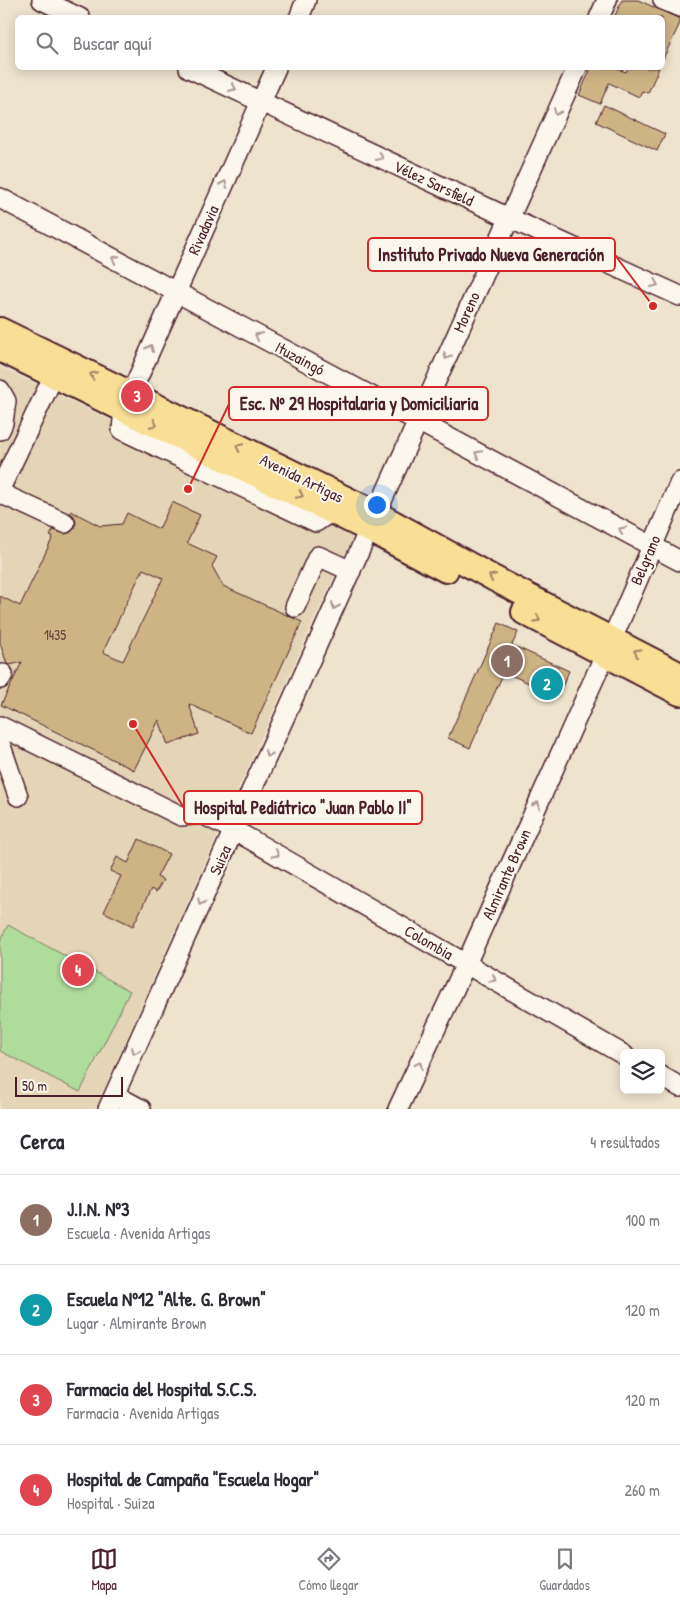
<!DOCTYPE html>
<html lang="es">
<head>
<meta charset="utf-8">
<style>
	body { margin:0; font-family:"Patrick Hand",sans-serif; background:#f2f2f3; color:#2b2b33 }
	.controls { position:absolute; right:15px; bottom:15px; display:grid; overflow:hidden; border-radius:8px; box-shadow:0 2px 12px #0003 }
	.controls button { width:45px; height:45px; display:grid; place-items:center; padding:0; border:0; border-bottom:1px solid #e1e1e2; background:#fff; color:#2b2b33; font:25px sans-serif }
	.scale { position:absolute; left:15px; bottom:12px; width:108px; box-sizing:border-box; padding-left:5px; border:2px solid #4a1f2b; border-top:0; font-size:14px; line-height:18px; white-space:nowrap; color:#4a1f2b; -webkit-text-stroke:4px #fbf7ec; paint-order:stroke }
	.you { position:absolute; left:376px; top:504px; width:18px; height:18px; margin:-12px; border:4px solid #fff; border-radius:50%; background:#1a73e8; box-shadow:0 0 0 8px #1a73e833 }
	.badge { display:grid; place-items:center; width:32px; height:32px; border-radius:50%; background:#4a1f2b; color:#fff; font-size:16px; font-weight:700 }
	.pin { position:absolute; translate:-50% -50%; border:2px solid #fff; box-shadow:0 1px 5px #0006 }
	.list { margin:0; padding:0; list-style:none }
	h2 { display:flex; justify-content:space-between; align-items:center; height:65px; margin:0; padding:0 20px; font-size:21px }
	h2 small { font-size:16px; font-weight:400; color:#7c7c81 }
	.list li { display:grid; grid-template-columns:32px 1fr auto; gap:15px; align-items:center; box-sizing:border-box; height:90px; padding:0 20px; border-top:1px solid #e1e1e2 }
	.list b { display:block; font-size:19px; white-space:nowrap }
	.list p { margin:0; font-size:16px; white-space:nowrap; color:#7c7c81 }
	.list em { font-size:16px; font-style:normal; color:#7c7c81 }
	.icon { flex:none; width:28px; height:28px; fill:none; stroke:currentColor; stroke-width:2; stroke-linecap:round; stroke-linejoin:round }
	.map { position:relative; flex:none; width:680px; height:1109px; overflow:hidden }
	.search { position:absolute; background:#fff; box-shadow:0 2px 12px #0003; left:15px; right:15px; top:15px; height:55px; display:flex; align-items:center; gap:12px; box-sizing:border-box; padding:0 18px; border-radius:8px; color:#7c7c81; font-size:19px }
	.sheet { height:425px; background:#fff }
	nav { display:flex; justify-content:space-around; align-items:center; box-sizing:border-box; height:70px; border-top:1px solid #e1e1e2; background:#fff; font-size:14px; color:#7c7c81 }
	nav a { display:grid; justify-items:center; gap:2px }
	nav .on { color:#4a1f2b }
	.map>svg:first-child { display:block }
	.built { fill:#e4d5b7 }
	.green { fill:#aedc9b; stroke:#7c7e63 }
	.building { fill:#ceb384; stroke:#4a1f2b; fill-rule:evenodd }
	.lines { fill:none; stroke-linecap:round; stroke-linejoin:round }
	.minor-casing { stroke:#4a1f2b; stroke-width:22 }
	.major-casing { stroke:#4a1f2b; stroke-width:28 }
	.minor { stroke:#fbf7ec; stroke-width:19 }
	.major { stroke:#f9df96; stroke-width:24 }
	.oneway { stroke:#ab9695 }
	.oneway2 { stroke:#a27f60 }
	.labels { text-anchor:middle; stroke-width:4; stroke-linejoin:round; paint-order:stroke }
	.number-label { font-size:14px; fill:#6b4441 }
	.street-label { font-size:16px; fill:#4a1f2b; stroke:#fbf7ec }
	.leader { fill:none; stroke:#d62828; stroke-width:2 }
	.callout-dot { fill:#d62828; stroke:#fbf7ec; stroke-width:2 }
	.callout { fill:#fbf7ec; stroke:#d62828; stroke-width:2 }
	.callout-label { font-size:18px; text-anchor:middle; font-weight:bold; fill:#4a1f2b }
</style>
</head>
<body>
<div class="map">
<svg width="680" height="1109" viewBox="0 0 680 1109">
	<rect width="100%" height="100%" fill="#eee3cd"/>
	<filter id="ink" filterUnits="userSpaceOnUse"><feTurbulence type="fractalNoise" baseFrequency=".02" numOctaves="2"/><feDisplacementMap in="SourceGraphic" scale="10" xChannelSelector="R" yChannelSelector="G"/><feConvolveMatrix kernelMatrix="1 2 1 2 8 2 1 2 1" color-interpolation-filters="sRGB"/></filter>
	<g filter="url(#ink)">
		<path class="built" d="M0,367L353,537L312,624L95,1109H0Z"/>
		<path class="green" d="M8,925L130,991L80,1092L0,1051V941Z"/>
		<g class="building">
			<path d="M622,0H638L680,19V23L662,61V18H614Z"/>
			<path d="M591,68H615L626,72L628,68H659L648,93L642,91L639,97L609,83L600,104L579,95Z"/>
			<path d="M604,105L665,134L657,151L596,122Z"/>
			<path d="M172,502L200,515L187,543L217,557L212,566L223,586L302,622L251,733L189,704L199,734L168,745L159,720L134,770L1,705L22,662L10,665L7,664L0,643V596L20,606L53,537L50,536L53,530L66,534L71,532L75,528L76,522L74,516L70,513L71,511L100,526L122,524L127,513L159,529ZM143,569L163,578L123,661L103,652Z"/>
			<path d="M499,623L518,632L512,645L569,671L558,696L504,672L470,748L448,738Z"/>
			<path d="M139,839L169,854L157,877L163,880L156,892L151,889L133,926L104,912L121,876L110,871L117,857L128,863Z"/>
		</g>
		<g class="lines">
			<g class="minor-casing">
				<g id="minor">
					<path d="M42,0L80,18"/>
					<path d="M663,0L680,7"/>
					<path d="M299,18L306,0"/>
					<path d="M599,18L607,0"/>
					<path d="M189,68L509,218L680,296"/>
					<path d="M276,68L124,409L122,430L316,522L332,511"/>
					<path d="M0,198L680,561"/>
					<path d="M0,390L6,401L3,423L0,430"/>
					<path d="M0,489L54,375"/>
					<path d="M0,493L65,523"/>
					<path d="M295,607L318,556L351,571"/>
					<path d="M0,679L3,674"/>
					<path d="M0,726L181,816L202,814L234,830L624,1055"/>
					<path d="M0,743L18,796"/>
					<path d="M661,1076L680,1087"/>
					<path d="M115,1095L141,1109"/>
					<path d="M108,1109L577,68"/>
					<path d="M398,1109L466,964L612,639L680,482"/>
				</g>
			</g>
			<g class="major-casing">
				<g id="major">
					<path d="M0,330L377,514L493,578L680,675"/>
					<path d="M0,349L370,530L446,570"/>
					<path d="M524,612L680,693"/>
				</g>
			</g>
			<use href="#minor" class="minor"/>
			<use href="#major" class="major"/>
		</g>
		<defs><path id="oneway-chevron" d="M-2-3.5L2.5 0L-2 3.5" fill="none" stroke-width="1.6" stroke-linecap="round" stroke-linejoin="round" transform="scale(1.25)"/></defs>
		<g class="oneway">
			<use href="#oneway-chevron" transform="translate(233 88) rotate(25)"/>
			<use href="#oneway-chevron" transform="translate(557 112) rotate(114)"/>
			<use href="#oneway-chevron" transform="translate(380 157) rotate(25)"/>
			<use href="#oneway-chevron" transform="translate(224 184) rotate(-66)"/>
			<use href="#oneway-chevron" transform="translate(115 259) rotate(-152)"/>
			<use href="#oneway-chevron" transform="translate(655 284) rotate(24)"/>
			<use href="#oneway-chevron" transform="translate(258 336) rotate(-152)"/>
			<use href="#oneway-chevron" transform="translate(150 348) rotate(-66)"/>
			<use href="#oneway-chevron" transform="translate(447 356) rotate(114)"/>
			<use href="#oneway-chevron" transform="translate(478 454) rotate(-152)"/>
			<use href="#oneway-chevron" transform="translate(622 530) rotate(-152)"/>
			<use href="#oneway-chevron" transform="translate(335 606) rotate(114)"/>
			<use href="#oneway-chevron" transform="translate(268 754) rotate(114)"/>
			<use href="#oneway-chevron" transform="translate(537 805) rotate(-66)"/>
			<use href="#oneway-chevron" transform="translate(276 854) rotate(30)"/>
			<use href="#oneway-chevron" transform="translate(201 902) rotate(114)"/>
			<use href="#oneway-chevron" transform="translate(493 979) rotate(30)"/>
			<use href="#oneway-chevron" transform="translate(135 1051) rotate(114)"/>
			<use href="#oneway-chevron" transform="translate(419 1065) rotate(-65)"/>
		</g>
		<g class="oneway2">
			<use href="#oneway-chevron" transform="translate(93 375) rotate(-154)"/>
			<use href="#oneway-chevron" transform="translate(154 424) rotate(26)"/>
			<use href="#oneway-chevron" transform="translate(239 447) rotate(-154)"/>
			<use href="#oneway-chevron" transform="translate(300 495) rotate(26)"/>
			<use href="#oneway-chevron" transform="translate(492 577) rotate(-152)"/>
			<use href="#oneway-chevron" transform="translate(537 619) rotate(28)"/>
			<use href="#oneway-chevron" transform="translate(637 652) rotate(-152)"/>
		</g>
	</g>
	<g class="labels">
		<g class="number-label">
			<text x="55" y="640">1435</text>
		</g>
		<g class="street-label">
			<text transform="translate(434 183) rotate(25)" y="6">Vélez Sarsfield</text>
			<text transform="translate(203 230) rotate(-66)" y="6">Rivadavia</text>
			<text transform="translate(466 312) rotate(-66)" y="6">Moreno</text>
			<text transform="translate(300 358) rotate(28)" y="6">Ituzaingó</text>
			<text transform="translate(302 478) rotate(26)" y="6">Avenida Artigas</text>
			<text transform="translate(645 560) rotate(-67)" y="6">Belgrano</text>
			<text transform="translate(220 860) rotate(-66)" y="6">Suiza</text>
			<text transform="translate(506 874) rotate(-66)" y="6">Almirante Brown</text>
			<text transform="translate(429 942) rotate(30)" y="6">Colombia</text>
		</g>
	</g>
	<path class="leader" d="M653 306L615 255M188 489L229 404M133 724L184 808"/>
	<g class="callout-dot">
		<circle cx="653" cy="306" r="5"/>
		<circle cx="188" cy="489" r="5"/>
		<circle cx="133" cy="724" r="5"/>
	</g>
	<g class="callout">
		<rect x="368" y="238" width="247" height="33" rx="5"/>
		<rect x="229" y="387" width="259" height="33" rx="5"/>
		<rect x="184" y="791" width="238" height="33" rx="5"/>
	</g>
	<g class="callout-label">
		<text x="491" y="261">Instituto Privado Nueva Generación</text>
		<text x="359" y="410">Esc. Nº 29 Hospitalaria y Domiciliaria</text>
		<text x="303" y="814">Hospital Pediátrico "Juan Pablo II"</text>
	</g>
</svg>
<div class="controls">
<button><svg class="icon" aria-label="layers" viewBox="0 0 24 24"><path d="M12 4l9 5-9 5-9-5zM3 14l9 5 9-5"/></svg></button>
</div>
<div class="scale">50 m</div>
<div class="you"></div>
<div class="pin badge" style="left:507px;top:661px;background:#8d6e63">1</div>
<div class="pin badge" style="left:547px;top:684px;background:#0f9aa8">2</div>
<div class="pin badge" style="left:137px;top:396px;background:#e0444e">3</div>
<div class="pin badge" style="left:78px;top:970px;background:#e0444e">4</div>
<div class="search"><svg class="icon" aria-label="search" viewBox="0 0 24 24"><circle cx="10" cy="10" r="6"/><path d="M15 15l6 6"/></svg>Buscar aquí</div>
</div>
<section class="sheet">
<h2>Cerca<small>4 resultados</small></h2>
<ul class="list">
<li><span class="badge" style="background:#8d6e63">1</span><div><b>J.I.N. Nº3</b><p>Escuela · Avenida Artigas</p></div><em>100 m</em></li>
<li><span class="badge" style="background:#0f9aa8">2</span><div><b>Escuela Nº12 &quot;Alte. G. Brown&quot;</b><p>Lugar · Almirante Brown</p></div><em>120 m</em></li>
<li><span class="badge" style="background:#e0444e">3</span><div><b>Farmacia del Hospital S.C.S.</b><p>Farmacia · Avenida Artigas</p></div><em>120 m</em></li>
<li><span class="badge" style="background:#e0444e">4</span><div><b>Hospital de Campaña &quot;Escuela Hogar&quot;</b><p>Hospital · Suiza</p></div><em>260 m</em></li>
</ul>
</section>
<nav>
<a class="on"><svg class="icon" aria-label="map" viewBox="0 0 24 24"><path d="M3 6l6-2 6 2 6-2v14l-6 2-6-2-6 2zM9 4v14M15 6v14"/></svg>Mapa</a>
<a><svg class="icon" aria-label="directions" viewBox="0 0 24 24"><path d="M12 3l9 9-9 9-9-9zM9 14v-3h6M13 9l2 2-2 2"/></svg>Cómo llegar</a>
<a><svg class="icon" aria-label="saved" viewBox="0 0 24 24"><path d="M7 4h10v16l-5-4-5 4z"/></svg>Guardados</a>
</nav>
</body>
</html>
